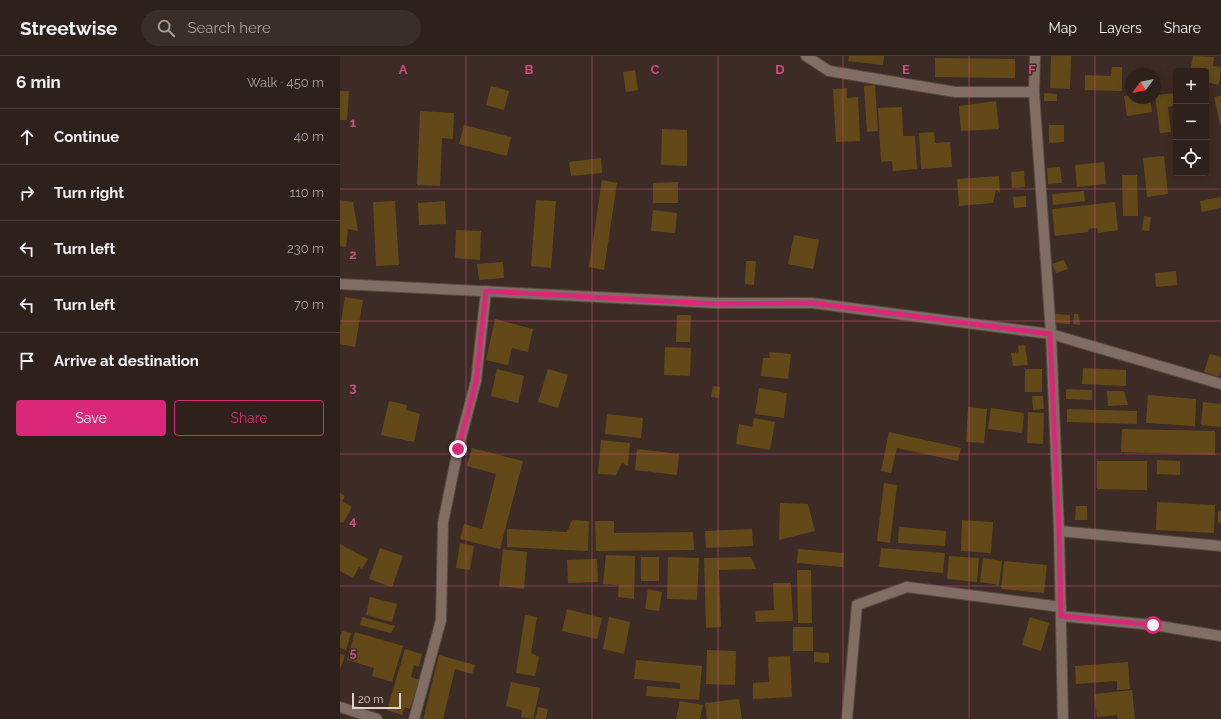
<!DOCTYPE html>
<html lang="en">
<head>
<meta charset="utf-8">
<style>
	body { margin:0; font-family:Raleway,sans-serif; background:#3a2e29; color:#f1f3f6 }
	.controls { position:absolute; right:12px; top:12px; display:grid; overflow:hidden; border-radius:4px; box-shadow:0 2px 10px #0003 }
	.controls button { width:36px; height:36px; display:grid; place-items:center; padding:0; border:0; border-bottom:1px solid #493e3b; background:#2e211c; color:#f1f3f6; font:20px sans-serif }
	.compass { position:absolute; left:785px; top:12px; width:36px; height:36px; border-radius:50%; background:#2e211c; box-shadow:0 2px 10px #0003; rotate:238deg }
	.scale { position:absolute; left:12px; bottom:10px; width:49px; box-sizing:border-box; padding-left:4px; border:2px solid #ded3ce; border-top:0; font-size:11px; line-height:14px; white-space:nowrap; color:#ded3ce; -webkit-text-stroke:3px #3d2c25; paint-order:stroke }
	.stop { position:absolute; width:12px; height:12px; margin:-9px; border:3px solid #db2777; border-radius:50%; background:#fff }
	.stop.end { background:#db2777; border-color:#fff; box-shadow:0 1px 4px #0008 }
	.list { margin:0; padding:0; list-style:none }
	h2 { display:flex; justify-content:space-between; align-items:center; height:52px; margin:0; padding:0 16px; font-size:17px }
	h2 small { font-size:13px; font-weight:400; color:#a7a3a3 }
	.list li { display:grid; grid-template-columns:26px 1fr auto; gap:12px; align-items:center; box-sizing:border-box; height:56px; padding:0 16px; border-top:1px solid #493e3b }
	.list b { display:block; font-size:15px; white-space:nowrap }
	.list em { font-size:13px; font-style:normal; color:#a7a3a3 }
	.actions { display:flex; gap:8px; padding:12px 16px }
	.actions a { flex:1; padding:9px 0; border:1px solid #db2777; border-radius:4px; text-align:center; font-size:14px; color:#db2777 }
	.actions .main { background:#db2777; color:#fff }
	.icon { flex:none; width:22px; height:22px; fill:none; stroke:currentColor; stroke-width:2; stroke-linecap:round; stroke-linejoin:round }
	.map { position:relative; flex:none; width:881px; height:663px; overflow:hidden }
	header { display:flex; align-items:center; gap:24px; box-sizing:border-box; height:56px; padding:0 20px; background:#2e211c; border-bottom:1px solid #493e3b }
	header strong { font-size:19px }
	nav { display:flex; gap:22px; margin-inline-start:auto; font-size:14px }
	.search { width:280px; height:36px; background:#3a2e29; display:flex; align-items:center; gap:10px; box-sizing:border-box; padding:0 14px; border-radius:22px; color:#a7a3a3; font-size:15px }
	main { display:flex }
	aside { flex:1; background:#2e211c }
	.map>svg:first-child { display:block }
	.building { fill:#634917 }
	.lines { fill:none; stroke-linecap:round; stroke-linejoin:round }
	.minor-casing { stroke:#574943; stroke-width:12 }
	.minor { stroke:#806d64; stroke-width:10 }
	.route { stroke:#db2777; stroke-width:5 }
	.grid { fill:none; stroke:#ca507e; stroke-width:1; stroke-opacity:0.55 }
	.grid-label { font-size:13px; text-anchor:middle; font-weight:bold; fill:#ca507e; stroke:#3d2c25; stroke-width:3; stroke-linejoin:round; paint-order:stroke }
</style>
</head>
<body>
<header>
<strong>Streetwise</strong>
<div class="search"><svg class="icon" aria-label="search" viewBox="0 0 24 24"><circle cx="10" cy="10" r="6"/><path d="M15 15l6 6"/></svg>Search here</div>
<nav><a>Map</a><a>Layers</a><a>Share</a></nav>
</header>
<main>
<aside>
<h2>6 min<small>Walk · 450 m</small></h2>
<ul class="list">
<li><svg class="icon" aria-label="ahead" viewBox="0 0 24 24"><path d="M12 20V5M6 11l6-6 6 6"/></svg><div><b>Continue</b></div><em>40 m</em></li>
<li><svg class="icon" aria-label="right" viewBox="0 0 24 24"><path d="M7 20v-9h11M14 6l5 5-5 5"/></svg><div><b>Turn right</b></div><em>110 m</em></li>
<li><svg class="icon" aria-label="left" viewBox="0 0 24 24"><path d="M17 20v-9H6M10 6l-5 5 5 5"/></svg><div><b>Turn left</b></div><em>230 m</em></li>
<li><svg class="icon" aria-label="left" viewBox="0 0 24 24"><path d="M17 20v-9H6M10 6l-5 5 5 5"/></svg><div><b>Turn left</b></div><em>70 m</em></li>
<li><svg class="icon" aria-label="arrive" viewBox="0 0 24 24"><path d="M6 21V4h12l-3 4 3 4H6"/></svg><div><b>Arrive at destination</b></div></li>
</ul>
<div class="actions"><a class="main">Save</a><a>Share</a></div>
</aside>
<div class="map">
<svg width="881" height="663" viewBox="0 0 881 663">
	<rect width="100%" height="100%" fill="#3d2c25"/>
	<g class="building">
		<path d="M509,0H544L543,9L508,5Z"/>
		<path d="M711,0H731L730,33L710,32Z"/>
		<path d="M853,0L874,1L873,10L881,11L879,29L866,26V15H850Z"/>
		<path d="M595,2L675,3V22L595,21Z"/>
		<path d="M772,11H782V35L745,34V19L771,20Z"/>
		<path d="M295,14L298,34L286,36L283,16Z"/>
		<path d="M535,29L538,75L527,76L524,30Z"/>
		<path d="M151,30L169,35L164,54L146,49Z"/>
		<path d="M507,32V42L518,41L520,85L496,86L493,33Z"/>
		<path d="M0,35H9L7,64H0Z"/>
		<path d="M704,37L717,38V45H704Z"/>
		<path d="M836,37V49L828,51L831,76L820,77L815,39Z"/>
		<path d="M791,39V42H810L812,56L787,60L784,40Z"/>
		<path d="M881,40V68H880L874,41Z"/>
		<path d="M656,45L659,73L621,75L619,50Z"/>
		<path d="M562,51L563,80H575L577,113L553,115L552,105L541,106L538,52Z"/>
		<path d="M80,55L114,57L113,83L102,82L100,130L77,129Z"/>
		<path d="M124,69L171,81L167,100L119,88Z"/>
		<path d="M709,69H724V86L709,87Z"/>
		<path d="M322,73L347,74V110L321,109Z"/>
		<path d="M594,76L595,87L610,86L612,111L581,113L579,77Z"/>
		<path d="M824,100L828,138L807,141L803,102Z"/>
		<path d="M261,102L262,117L231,120L229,106Z"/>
		<path d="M764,106L766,128L737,131L735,109Z"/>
		<path d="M720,111L722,127L708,128L707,112Z"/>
		<path d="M684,115L685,131L672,132L671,116Z"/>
		<path d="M782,119H797L798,160H783Z"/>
		<path d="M659,120L660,137L656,134L653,147L619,150L617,123Z"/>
		<path d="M262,124L277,127L264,214L249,211Z"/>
		<path d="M338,126V147H313V127Z"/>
		<path d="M744,135L745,145L713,149L712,138Z"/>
		<path d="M686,140V151L674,152L673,141Z"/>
		<path d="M881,141V152L862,156L860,145Z"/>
		<path d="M0,144L13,146L18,175L8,173L6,191L0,190Z"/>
		<path d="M196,144L216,145L211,212L191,210Z"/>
		<path d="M55,145L59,209L36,210L33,146Z"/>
		<path d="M105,145L106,168L79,169L78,147Z"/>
		<path d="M775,146L778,174L758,177L757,172L749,173L748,176L715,180L712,153Z"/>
		<path d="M313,154L337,157L335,177L311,175Z"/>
		<path d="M804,160L811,161L809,175L802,174Z"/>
		<path d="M116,174L141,175L140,204L115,202Z"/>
		<path d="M454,179L479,184L473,213L448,208Z"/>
		<path d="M724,204L728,213L716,217L712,208Z"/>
		<path d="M406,205H416L414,229L405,228Z"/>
		<path d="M163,206L164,222L139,224L137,208Z"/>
		<path d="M836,215L837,229L816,231L815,217Z"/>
		<path d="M5,241L23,244L15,291L0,288V272Z"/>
		<path d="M715,258L730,259V268L715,267Z"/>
		<path d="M734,258H738L740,269L733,268Z"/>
		<path d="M337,259H351L350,286H336Z"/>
		<path d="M155,263L193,273L188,296L172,292L168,309L146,304Z"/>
		<path d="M685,289L688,309L673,310L671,297L679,296L678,290Z"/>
		<path d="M325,291L351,292L350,320L324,319Z"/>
		<path d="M429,296L451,298L448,323L421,320L423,302H430Z"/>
		<path d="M870,298L881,301V315L879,321L864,316Z"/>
		<path d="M743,312L786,314V330L742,328Z"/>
		<path d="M157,313L184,320L178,347L151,340Z"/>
		<path d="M208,313L228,319L218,352L198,346Z"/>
		<rect x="685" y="313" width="17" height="23"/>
		<path d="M373,330L380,331L379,342L371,341Z"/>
		<path d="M419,332L447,337L444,362L415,358Z"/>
		<path d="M726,333L752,334V344L726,343Z"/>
		<path d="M767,335H784L788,349L768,350Z"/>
		<path d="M808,339L856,343L855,370L806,367Z"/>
		<path d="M692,340H703L704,353L693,354Z"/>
		<path d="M49,345L67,349L66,354L80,358L74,386L41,379Z"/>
		<path d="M863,346L881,348V371L861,369Z"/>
		<path d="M628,351L647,353L644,387L626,386Z"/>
		<path d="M651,352L684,357L682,377L648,373Z"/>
		<path d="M727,353L797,355V368L727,366Z"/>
		<path d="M688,356L704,357L703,388L687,387Z"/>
		<path d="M267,358L303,362L301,382L265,378Z"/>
		<path d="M414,362L435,366L430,394L396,388L399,368L412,371Z"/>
		<path d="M782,373L875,375V399L781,396Z"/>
		<path d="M549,376L621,392L618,405L557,392L551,417L541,415Z"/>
		<path d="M261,384L290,387L288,410L282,407L276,419L258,418Z"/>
		<path d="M132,392L183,405L160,493L120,483L124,468L142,473L156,418L127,410Z"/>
		<path d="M297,393L339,398L337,419L295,414Z"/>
		<path d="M817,404L840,405V419L817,418Z"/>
		<path d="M757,405H807V434L757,433Z"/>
		<path d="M544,427L557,429L550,487L537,485Z"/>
		<path d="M0,437L5,440L2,445L12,451L3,467L0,466Z"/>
		<path d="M817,446L875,449L874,477L816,474Z"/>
		<path d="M440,447L468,448L475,475L439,484Z"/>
		<path d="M736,450H747V464H735Z"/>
		<path d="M878,455H881V467L878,466Z"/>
		<path d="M232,464L249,465L248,495L167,491V473L227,476Z"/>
		<path d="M622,464L653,466L651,497L621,495Z"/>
		<path d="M255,465H274V477L353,476L354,494L256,495Z"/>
		<path d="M559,471L606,475L605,490L558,487Z"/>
		<path d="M412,473L413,490L366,492L365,475Z"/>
		<path d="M120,487L134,490L130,514L116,512Z"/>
		<path d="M0,488L28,503L22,513L19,511L13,522L0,515Z"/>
		<path d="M40,492L63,500L52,531L29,523Z"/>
		<path d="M541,492L605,497L603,517L539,511Z"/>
		<path d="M163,493L187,496L184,533L159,530Z"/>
		<path d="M458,493L504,497L503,511L457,507Z"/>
		<path d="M266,499L295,500L294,543L278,541L279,529L263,528Z"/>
		<path d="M609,500L639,502L637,526L607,523Z"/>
		<rect x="301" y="501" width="18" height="24"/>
		<path d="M328,501L359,502L357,544L327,543Z"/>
		<path d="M411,501L416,513L379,514L381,571L366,572L364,502Z"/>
		<path d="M643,502L662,505L659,529L640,526Z"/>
		<path d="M257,503L258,526L228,527L227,504Z"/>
		<path d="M664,505L707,509L704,537L661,533Z"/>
		<path d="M457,514H471L472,567H458Z"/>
		<path d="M433,527H451L453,565L416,566L415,555L434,554Z"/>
		<path d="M308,533L322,536L319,555L305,553Z"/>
		<path d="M30,541L57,548L52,566L26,559Z"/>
		<path d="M227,553L262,562L257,583L222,575Z"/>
		<path d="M185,559L197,561L191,597L199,601L195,620L176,617Z"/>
		<path d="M22,561L55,570L51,577L20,569Z"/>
		<path d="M269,561L290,566L284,598L263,593Z"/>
		<path d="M690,561L709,567L701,595L682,589Z"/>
		<rect x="453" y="571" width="20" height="24"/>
		<path d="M2,575L11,577L6,594L0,592V581Z"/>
		<path d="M15,576L63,590L52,626L32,620L34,612L7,604Z"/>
		<path d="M65,593L82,598L79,611L74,609L71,621L79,624L70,653L65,651L62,659L47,654Z"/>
		<path d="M367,594L396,595L395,629L366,628Z"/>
		<path d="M474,596L489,597V607L474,606Z"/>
		<path d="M0,598L5,599L0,614Z"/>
		<path d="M99,599L135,609L132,618L115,613L103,663H83Z"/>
		<path d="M450,600L452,641L413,643V627L429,626L428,601Z"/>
		<path d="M296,604L362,610L359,644L306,640L307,630L340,633V627L294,623Z"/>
		<path d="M788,606L790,633L777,634V625L736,628L735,610Z"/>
		<path d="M171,626L200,632L193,663L181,661L182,654L166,650Z"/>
		<path d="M792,634L795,663H778L777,659L757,661L754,638Z"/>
		<path d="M399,643L402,663H367L365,647Z"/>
		<path d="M340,645L363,649L360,663H336Z"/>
		<path d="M198,651L208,653L206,663H195Z"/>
	</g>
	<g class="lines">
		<g class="minor-casing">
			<g id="minor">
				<path d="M466,0L489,15L615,36H694"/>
				<path d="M695,0L694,36L711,278L719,475L723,663"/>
				<path d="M0,228L376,247H472L711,278L881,328"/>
				<path d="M719,475L881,490"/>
				<path d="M721,560L813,569L881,580"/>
				<path d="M0,651L37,663"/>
				<path d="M74,663L101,564L103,467L118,393L136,325L146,235"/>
				<path d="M507,663L517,549L567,531L721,551"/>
			</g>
		</g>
		<use href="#minor" class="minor"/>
	</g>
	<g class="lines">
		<path class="route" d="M118,393L136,326L146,235L376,248L472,247L710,278L719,475L721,560L813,569"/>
	</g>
	<path class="grid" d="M126,0V663M252,0V663M378,0V663M503,0V663M629,0V663M755,0V663M0,133H881M0,265H881M0,398H881M0,530H881"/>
	<g class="grid-label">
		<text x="63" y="18">A</text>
		<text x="189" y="18">B</text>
		<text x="315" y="18">C</text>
		<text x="440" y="18">D</text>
		<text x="566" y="18">E</text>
		<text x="692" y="18">F</text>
		<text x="13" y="71">1</text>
		<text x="13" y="203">2</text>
		<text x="13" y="336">3</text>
		<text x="13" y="469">4</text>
		<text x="13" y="601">5</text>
	</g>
</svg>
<div class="controls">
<button>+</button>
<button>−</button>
<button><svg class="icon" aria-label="locate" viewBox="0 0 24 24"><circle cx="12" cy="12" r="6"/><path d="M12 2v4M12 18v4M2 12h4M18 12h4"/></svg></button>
</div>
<svg class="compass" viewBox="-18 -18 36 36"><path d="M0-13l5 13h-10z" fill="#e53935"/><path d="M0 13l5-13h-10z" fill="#a7a3a3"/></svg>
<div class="scale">20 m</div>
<div class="stop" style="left:813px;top:569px"></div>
<div class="stop end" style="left:118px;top:393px"></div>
</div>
</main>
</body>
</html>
